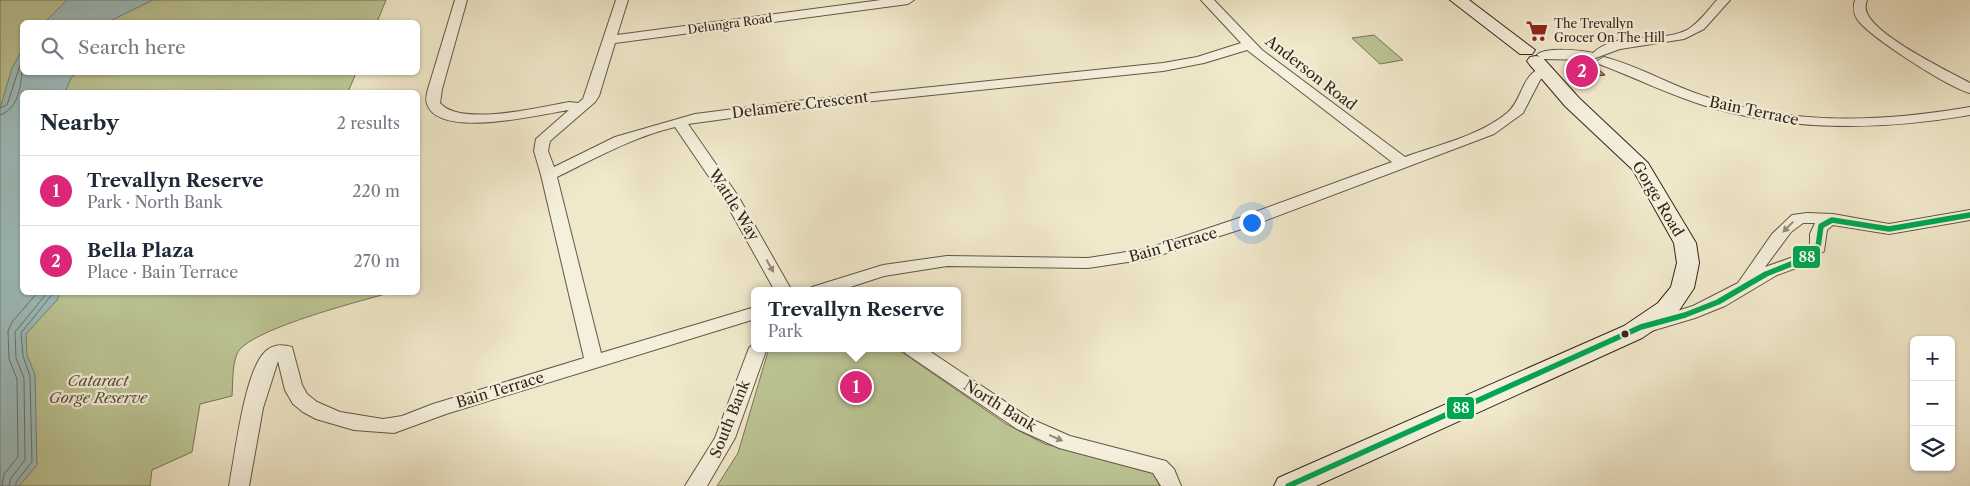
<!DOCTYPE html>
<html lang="en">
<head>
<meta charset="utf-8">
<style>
	body { margin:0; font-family:"Libre Caslon Text",serif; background:#f2f2f3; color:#1f2937 }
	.controls { position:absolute; right:15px; bottom:15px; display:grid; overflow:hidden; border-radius:8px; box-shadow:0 1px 4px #0004 }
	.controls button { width:45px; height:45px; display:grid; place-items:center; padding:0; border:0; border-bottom:1px solid #e0e1e3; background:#fff; color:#1f2937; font:25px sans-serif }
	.you { position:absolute; left:1251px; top:222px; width:18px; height:18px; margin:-12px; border:4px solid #fff; border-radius:50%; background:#1a73e8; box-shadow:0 0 0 8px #1a73e833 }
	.badge { display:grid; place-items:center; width:32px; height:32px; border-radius:50%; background:#db2777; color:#fff; font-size:16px; font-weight:700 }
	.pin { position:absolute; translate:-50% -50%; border:2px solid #fff; box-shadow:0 1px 5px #0006 }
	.popup { position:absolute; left:751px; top:287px; width:210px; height:65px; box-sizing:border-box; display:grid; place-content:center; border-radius:8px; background:#fff; filter:drop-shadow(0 1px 4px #0005); font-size:16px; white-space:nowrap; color:#747a83 }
	.popup b { font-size:19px; color:#1f2937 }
	.popup::after { content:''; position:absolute; left:50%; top:100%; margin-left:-10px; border:10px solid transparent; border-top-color:#fff }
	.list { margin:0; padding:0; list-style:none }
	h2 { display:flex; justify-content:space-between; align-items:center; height:65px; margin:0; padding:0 20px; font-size:21px }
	h2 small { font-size:16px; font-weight:400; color:#747a83 }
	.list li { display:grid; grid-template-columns:32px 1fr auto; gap:15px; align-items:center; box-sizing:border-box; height:70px; padding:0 20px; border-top:1px solid #e0e1e3 }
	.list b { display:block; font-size:19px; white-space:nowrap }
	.list p { margin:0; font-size:16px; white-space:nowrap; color:#747a83 }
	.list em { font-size:16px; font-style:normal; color:#747a83 }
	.icon { flex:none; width:28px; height:28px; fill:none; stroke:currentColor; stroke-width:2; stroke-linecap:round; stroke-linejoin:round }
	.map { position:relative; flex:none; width:1970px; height:486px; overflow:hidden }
	.search { position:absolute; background:#fff; box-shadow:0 1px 4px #0004; left:20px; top:20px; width:400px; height:55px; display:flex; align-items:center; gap:12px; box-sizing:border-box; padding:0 18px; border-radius:8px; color:#747a83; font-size:19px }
	.panel { position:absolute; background:#fff; box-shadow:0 1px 4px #0004; left:20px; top:90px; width:400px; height:205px; border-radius:8px }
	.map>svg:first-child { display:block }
	.green { fill:#bcc595; stroke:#787556 }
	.water { fill:#9dbebf; stroke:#73817c }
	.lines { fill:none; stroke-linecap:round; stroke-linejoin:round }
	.shore { stroke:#69726c; stroke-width:1 }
	.building { fill:#d1916d; stroke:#352518 }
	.street-casing { stroke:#645644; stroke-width:2 }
	.secondary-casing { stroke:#352518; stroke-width:2 }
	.street { fill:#f5f0dd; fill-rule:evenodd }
	.secondary { fill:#f5f0dd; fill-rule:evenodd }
	.bus-1-casing { stroke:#f5f0dd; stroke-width:9 }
	.bus-1 { stroke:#00a651; stroke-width:5.5 }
	.oneway { fill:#958a7a }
	.bus-dot { fill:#352518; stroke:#f5f0dd; stroke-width:2 }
	.labels { text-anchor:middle; stroke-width:4.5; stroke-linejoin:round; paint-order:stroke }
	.far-street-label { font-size:12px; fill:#352518; stroke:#f5f0dd }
	.far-poi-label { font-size:12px; fill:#352518; stroke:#f5f0dd; text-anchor:start }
	.street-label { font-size:15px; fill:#352518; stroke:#f5f0dd }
	.park-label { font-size:15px; font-style:italic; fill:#574d37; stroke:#f5f0dd }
	.line-badge { stroke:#f5f0dd; stroke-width:2 }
	.badge-label { font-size:14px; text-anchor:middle; font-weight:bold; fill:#fff }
</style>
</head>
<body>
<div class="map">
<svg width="1970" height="486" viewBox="0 0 1970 486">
	<rect width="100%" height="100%" fill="#f0e8ca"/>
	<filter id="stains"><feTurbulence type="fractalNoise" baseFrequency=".004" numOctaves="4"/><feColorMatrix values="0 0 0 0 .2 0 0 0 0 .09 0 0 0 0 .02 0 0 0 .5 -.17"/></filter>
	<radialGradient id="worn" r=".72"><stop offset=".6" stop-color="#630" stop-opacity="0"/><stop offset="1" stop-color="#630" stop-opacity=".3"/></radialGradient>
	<g class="green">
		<path d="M0,0H386L377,22H22V72L356,73L348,92H22V292L389,293C361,301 246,330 237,354C232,366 233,383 232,396L200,404L192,452L152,470L150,486H0Z"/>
		<path d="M1374,35L1403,60L1380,64L1352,38Z"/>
		<path d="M769,348H896L1006,424L1045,444L1152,471L1160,486H717L738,453Z"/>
	</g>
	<g class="water">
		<path d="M67,0H153L108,22H45Z"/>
		<path d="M22,50V72L76,73L71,78L65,92H22V292L60,293L57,300L26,334L27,355L35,375L37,465L19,486H0V109L12,68Z"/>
	</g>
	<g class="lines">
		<g class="shore">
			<path d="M0,108L7,105L22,59"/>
			<path d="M0,115C18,109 20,89 22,72"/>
			<path d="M2,486L4,474L18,457L17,379L9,359L8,331L12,322L38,292"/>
			<path d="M9,486L11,478L25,460L24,378L16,358L15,332L48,292"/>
			<path d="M16,486V482L32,462L30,376L23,356L21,333L54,292"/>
		</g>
	</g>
	<path class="building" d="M1592,64L1605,75L1583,77L1570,66Z"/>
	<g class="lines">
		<g class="street-casing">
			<g id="street">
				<path d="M455,0H467L442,89L440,103C460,127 541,107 569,102L578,103L583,99L616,0H628L617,35L881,0H914L908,4L615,43L599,96L595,102L550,141L548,151L554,167L615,137L695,114L797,101L1163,63L1197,57L1241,43L1201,0H1214L1262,50L1405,157C1438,145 1479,136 1507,113C1523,100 1521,73 1544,67L1551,71L1540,80L1523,113L1494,134L1248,227L1148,259L1088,268L947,266L884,276L838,291H810L812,287L883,265L947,256L1088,258L1146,249L1236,219L1392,162L1247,50L1204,63L1163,71L797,109L688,124L738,196L792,291H775L722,196L675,127C633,137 596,158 557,177L601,353L755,307V319L446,414L394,433L354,430L316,419L303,412L293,404L285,390L278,361L263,408L249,486H229C235,456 244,374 264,353C272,344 282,344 292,347L302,385L307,394L317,402L340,412L383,419L402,416L433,404L584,358L541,175L534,151L536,139L569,110C542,114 439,140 427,104C425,99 427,94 428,89Z"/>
				<path d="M1717,0H1730L1704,29L1684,39L1620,49L1590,60L1543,59L1537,55C1544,47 1582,50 1593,53C1617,30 1659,44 1687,30C1699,23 1708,10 1717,0Z"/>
				<path d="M1855,0H1867C1865,5 1865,10 1868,15C1880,38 1946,70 1970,83V93C1949,88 1868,36 1857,19C1853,12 1853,7 1855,0Z"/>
				<path d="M1604,57C1639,66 1672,86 1707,97C1793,126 1882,122 1970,107V115C1882,130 1796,132 1709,107C1672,96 1636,78 1599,64L1597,61Z"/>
				<path d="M1970,210V220L1889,234L1833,225L1827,230L1824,251L1807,264L1777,275L1725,306L1695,318L1648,332L1642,330L1639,326L1642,322L1693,306L1738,283L1772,234L1792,215L1807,213L1833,214L1889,224ZM1803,223H1815L1810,234V246L1796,256L1765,267L1791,232Z"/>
				<path d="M755,342V348H767L735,438L707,486H685L715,438L749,348Z"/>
				<path d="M902,348H925L1031,419L1070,436L1166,461L1174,469L1181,486H1161L1153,473L1059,448L1017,429L905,353Z"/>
			</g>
		</g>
		<g class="secondary-casing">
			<g id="secondary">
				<path d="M1450,0H1469L1535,50L1532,54H1520Z"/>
				<path d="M1536,56L1542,57L1579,98L1648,163L1696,243L1699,263L1694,288L1676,315L1642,338L1316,486H1274L1278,478L1624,326L1658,303L1671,287L1677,263L1674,243L1633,170L1565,106L1530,65L1527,61L1530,57Z"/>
			</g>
		</g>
		<use href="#street" class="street"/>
		<use href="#secondary" class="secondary"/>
		<g class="bus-1-casing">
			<path id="bus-1" d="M1288,486L1641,327L1685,315L1718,302L1766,274L1801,260L1818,247L1821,226L1832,220L1889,229L1970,215"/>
		</g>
		<use href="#bus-1" class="bus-1"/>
	</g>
	<defs><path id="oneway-solid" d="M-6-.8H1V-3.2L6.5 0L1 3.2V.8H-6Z" transform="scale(1.25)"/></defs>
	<g class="oneway">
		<use href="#oneway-solid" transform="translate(1788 227) rotate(134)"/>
		<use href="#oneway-solid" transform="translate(770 266) rotate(61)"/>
		<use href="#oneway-solid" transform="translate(1056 438) rotate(24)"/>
	</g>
	<defs>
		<g id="supermarket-bare" transform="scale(1.725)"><path d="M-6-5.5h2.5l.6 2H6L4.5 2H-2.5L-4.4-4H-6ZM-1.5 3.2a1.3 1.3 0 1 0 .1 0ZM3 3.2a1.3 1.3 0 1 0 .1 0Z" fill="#8f2418" stroke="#f5f0dd" stroke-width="2.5" paint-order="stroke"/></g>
	</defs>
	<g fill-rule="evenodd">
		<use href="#supermarket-bare" x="1537" y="31"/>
	</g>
	<circle class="bus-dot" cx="1625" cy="334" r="4.5"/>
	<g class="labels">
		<g class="far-street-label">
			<text transform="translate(730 24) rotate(-8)" y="4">Delungra Road</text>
		</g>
		<g class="far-poi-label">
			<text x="1554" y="28">The Trevallyn<tspan x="1554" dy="14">Grocer On The Hill</tspan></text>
		</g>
		<g class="street-label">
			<text transform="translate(1311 73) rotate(38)" y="5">Anderson Road</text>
			<text transform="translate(800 105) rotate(-7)" y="5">Delamere Crescent</text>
			<text transform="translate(1754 111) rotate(12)" y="5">Bain Terrace</text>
			<text transform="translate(1658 199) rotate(59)" y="5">Gorge Road</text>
			<text transform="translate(734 205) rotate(58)" y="5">Wattle Way</text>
			<text transform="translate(1173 245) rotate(-16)" y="5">Bain Terrace</text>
			<text transform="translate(500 390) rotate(-17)" y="5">Bain Terrace</text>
			<text transform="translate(1000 406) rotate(32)" y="5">North Bank</text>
			<text transform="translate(730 419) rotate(-68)" y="5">South Bank</text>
		</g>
		<g class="park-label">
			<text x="98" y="386">Cataract<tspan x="98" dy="17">Gorge Reserve</tspan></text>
		</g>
	</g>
	<g class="line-badge">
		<rect x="1792" y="245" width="29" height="24" rx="5" fill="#00a651"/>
		<rect x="1446" y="396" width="29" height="24" rx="5" fill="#00a651"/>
	</g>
	<g class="badge-label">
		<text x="1807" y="262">88</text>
		<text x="1461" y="413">88</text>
	</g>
	<rect width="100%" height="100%" filter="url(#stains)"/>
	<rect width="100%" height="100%" fill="url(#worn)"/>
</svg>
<div class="controls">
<button>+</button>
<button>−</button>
<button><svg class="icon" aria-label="layers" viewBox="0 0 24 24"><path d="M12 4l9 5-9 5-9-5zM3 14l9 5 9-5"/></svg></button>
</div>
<div class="you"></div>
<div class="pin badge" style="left:856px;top:387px">1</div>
<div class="popup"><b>Trevallyn Reserve</b>Park</div>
<div class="pin badge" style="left:1582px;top:71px">2</div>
<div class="search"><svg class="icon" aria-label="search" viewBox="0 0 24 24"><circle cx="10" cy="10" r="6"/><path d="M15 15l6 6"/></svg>Search here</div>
<section class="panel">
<h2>Nearby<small>2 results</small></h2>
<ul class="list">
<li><span class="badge">1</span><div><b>Trevallyn Reserve</b><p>Park · North Bank</p></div><em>220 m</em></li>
<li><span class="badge">2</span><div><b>Bella Plaza</b><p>Place · Bain Terrace</p></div><em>270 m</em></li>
</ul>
</section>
</div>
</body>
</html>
